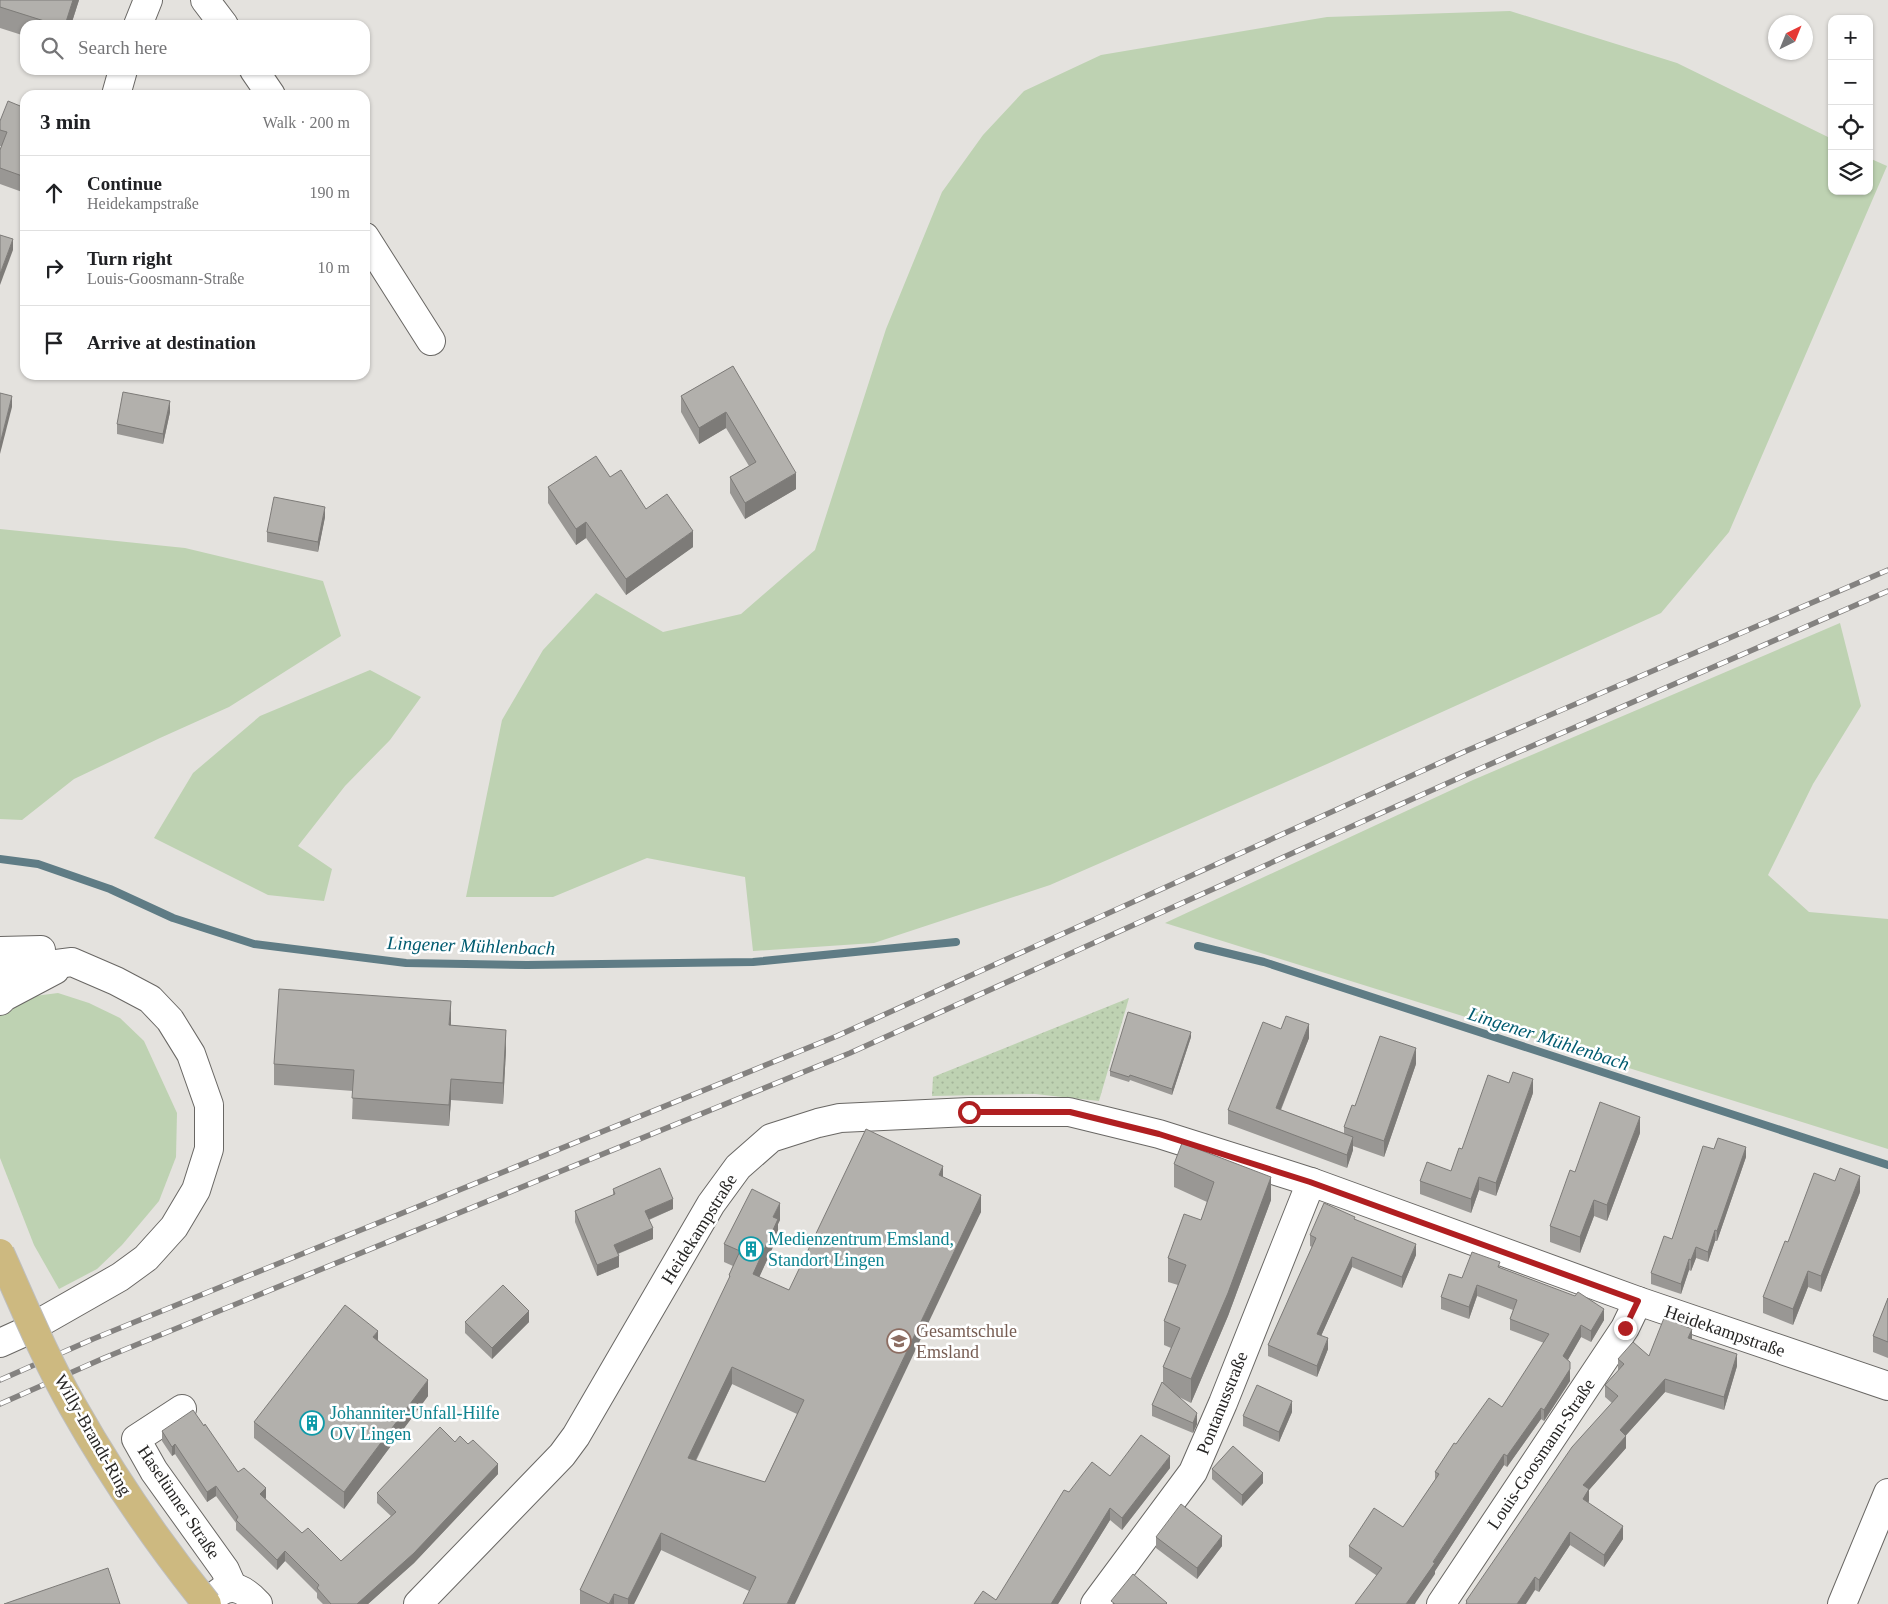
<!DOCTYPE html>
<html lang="en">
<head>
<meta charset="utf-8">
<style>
	body { margin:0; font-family:Georgia,serif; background:#f2f2f2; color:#202124 }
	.controls { position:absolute; right:15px; top:15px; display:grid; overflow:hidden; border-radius:10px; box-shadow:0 1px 4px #0004 }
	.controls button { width:45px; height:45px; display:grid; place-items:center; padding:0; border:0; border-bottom:1px solid #e0e0e0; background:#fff; color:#202124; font:25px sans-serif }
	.compass { position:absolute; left:1768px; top:15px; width:45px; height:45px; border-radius:50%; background:#fff; box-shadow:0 1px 4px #0004; rotate:43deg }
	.stop { position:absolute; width:15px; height:15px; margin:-11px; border:4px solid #b01f21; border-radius:50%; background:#fff }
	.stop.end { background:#b01f21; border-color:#fff; box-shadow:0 1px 5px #0008 }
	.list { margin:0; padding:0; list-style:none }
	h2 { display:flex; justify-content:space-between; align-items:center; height:65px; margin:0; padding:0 20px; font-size:21px }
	h2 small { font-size:16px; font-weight:400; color:#757577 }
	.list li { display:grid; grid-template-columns:32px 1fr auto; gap:15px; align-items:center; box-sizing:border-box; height:75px; padding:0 20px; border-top:1px solid #e0e0e0 }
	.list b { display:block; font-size:19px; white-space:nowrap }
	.list p { margin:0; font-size:16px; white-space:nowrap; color:#757577 }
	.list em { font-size:16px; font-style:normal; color:#757577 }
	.icon { flex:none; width:28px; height:28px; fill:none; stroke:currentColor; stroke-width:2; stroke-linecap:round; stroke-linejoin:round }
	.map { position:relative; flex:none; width:1888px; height:1604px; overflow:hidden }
	.search { position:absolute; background:#fff; box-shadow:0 1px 4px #0004; left:20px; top:20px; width:350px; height:55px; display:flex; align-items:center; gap:12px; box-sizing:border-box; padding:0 18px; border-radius:15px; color:#757577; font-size:19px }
	.panel { position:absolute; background:#fff; box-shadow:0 1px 4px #0004; left:20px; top:90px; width:350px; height:290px; border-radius:15px }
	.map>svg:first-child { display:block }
	.grass { fill:#bed2b2 }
	.park { fill:url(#park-dots) }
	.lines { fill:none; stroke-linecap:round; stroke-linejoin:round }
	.stream { stroke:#5f7c85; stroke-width:8 }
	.minor-casing { stroke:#696764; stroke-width:30 }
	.minor { stroke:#fff; stroke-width:28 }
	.rail-casing { stroke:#848280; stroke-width:5.5 }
	.rail { stroke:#fff; stroke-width:4; stroke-dasharray:11; stroke-linecap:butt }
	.major-bridge-casing { stroke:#bebebd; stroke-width:30; stroke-linecap:butt }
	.major-bridge { stroke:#cdb980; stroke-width:28 }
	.wall { fill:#999794; fill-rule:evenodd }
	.shaded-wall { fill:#7d7b78 }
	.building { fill:#b2b0ac; stroke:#7d7b78; fill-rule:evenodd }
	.route { stroke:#b01f21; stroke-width:6 }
	.labels { text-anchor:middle; stroke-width:5; stroke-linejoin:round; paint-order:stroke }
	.street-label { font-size:18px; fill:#262524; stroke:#fff }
	.culture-label { font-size:18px; fill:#0d838f; stroke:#fff; text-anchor:start }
	.education-label { font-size:18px; fill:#785e54; stroke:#fff; text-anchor:start }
	.water-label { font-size:19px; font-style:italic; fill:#005b70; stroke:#fff }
</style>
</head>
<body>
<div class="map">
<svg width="1888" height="1604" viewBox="0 0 1888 1604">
	<defs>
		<pattern id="park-dots" width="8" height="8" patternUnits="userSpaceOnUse" patternTransform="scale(1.25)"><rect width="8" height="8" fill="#bed2b2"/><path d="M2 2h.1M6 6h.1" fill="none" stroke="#a3b499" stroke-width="1.8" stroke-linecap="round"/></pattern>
	</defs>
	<rect width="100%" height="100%" fill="#e4e2de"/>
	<g class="grass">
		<path d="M1510,11L1677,63L1832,139V191H1869V158L1887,166L1729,532L1661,613L1327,764L1050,885L874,943L753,951L745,877L647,858L553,897H466L502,720L543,650L596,593L663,632L741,614L815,550L886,329L942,192L983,135L1024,91L1101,55L1327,17Z"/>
		<path d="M0,529L185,548L323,581L341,636L229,707L160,738L74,779L22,820L0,819Z"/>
		<path d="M1840,623L1861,706L1813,784L1768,875L1809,912L1888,919V1149L1165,923L1473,780Z"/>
		<path d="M370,670L421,697L390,740L345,786L298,846L332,869L324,901L268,895L154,838L193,773L260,716Z"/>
		<path d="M58,993L89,1003L120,1018L144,1041L177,1113L176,1157L159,1201L122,1245L97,1269L59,1289L34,1245L0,1158V1013L27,997Z"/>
	</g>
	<path class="park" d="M1129,998L1099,1101L1035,1094L932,1096L933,1077Z"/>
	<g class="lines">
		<g class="stream">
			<path d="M0,859L38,864L110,889L173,918L254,944L406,963L527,965L753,962L956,942"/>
			<path d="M1198,946L1264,962L1888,1165"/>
		</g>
		<g class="minor-casing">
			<g id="minor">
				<path d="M205,0L224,25"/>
				<path d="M138,25L148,0"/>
				<path d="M254,70L271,95"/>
				<path d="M116,95L123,70"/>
				<path d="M365,237L431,341"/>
				<path d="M0,951L41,950"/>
				<path d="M0,971L72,962L116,981L150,999L170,1020L191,1054L209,1105V1149L196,1190L174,1227L146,1258L120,1277L20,1334L0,1343"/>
				<path d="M0,1001L4,997L55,970"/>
				<path d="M182,1409L136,1439L154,1471L225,1570L233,1588"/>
				<path d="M217,1594C233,1581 246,1591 258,1604"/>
				<path d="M418,1604L562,1455L576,1436L711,1204L738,1167L771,1138L818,1123L840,1118L969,1112H1069L1159,1134L1311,1182L1638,1301L1888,1386"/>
				<path d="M1095,1604L1193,1472L1223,1403L1311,1182"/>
				<path d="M1441,1604L1625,1328L1638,1301"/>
				<path d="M1842,1604L1888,1493"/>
			</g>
		</g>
		<use href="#minor" class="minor"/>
		<g class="rail-casing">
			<g id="rail">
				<path d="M0,1380L93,1339L837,1036L1466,751L1888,570"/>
				<path d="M0,1404L104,1358L850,1053L1470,773L1888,591"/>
			</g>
		</g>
		<use href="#rail" class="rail"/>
		<g class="major-bridge-casing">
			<path id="major-bridge" d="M0,1253C23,1304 45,1358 73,1407C112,1476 157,1542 207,1604"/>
		</g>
		<use href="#major-bridge" class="major-bridge"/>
	</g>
	<g class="wall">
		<path d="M0,0H79L71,25H25V36L0,28Z"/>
		<path d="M25,108V193L0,184V150L1,146H0V121Z"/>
		<path d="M733,366L796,489L745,519L730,493V477L749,466L726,428L699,444L681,412V396Z"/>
		<path d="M170,412L163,444L117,434V424Z"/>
		<path d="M610,477L646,509L693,547L626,595L586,538L576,545L548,503V487Z"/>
		<path d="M325,517L318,552L267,542V532Z"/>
		<path d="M451,1022V1026L506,1050L503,1104L451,1100L449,1126L352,1119L353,1091L274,1085V1064Z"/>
		<path d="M1281,1029L1309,1038L1281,1110L1344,1133V1127L1355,1106L1416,1064L1384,1157L1353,1146V1150L1347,1168L1228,1124V1110Z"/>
		<path d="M1191,1037L1172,1095L1130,1080L1129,1082L1110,1076V1071Z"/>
		<path d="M1533,1093L1496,1196L1479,1190L1471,1213L1420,1194V1181L1451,1171L1462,1149Z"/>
		<path d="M1640,1133L1607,1221L1594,1216L1580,1253L1550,1242V1226L1575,1172Z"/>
		<path d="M1714,1149L1746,1157L1717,1241H1715L1708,1262L1696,1258L1691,1271L1689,1270L1681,1294L1651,1284V1273L1672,1239Z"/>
		<path d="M1174,1164L1271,1200L1228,1316L1191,1403L1179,1397L1197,1424L1193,1433L1152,1416V1405L1163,1383V1367L1171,1348L1164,1345V1321L1178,1285L1168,1282V1258L1201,1220L1207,1202L1174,1187Z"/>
		<path d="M943,1177L981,1212L749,1591L661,1550L634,1604H580V1590L729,1279V1275L733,1266L724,1262V1244L780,1220L778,1224V1236L759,1277L789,1290ZM732,1384L797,1414L765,1482L696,1461Z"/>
		<path d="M613,1189L673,1209L649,1220L653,1239L618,1254L619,1267L597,1276L575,1222V1211L613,1195Z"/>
		<path d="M1860,1192L1821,1292L1808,1287L1793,1325L1763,1313V1297Z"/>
		<path d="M1355,1219L1416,1255L1402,1288L1352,1267L1321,1336L1328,1349L1317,1377L1268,1356V1345L1312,1247L1310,1246V1235Z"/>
		<path d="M1500,1268L1604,1320L1591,1342L1581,1337L1568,1360L1570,1381L1544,1421L1541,1419L1507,1467L1504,1465L1435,1571V1574L1376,1575L1349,1557V1546L1403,1527L1435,1480V1472L1456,1444L1502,1407L1544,1343L1510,1330V1319L1513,1310L1477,1296L1469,1319L1441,1309V1297L1462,1278Z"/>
		<path d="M1888,1298V1358L1873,1352V1336Z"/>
		<path d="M465,1322H529L492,1359L465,1333Z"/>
		<path d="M1692,1339L1737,1366L1724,1410L1665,1392L1626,1435V1448L1589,1490V1501L1588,1503L1623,1539L1604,1567L1570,1545L1539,1592L1535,1590L1466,1604V1601L1612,1403L1605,1397V1385L1618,1371V1359L1649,1356Z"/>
		<path d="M378,1340L428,1396L344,1509L254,1438V1422Z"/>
		<path d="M1292,1412L1279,1442L1243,1426V1416Z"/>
		<path d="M204,1426L238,1472L266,1498L265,1499L302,1533L341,1561L391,1516L377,1503V1493L455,1442L498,1474L414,1563L368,1604H323L317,1598V1593L285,1561L277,1570L236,1530V1523L216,1496L207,1502L175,1454L172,1456L162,1441V1431Z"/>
		<path d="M1170,1468L1122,1530L1110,1520L1058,1604H974L996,1600L1069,1492L1110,1476Z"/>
		<path d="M1212,1469L1263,1483L1242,1506L1212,1479Z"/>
		<path d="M1156,1537L1222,1546L1197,1579L1156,1548Z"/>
	</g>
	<g class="shaded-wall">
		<path d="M73,0H79L71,25H65Z"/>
		<path d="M13,239V250L0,285V274Z"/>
		<path d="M12,396V407L0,454V444Z"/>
		<path d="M170,401V412L163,444V434Z"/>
		<path d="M726,412V428L699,444V428Z"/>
		<path d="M796,473V489L745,519V503Z"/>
		<path d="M325,507V517L318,552V542Z"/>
		<path d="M586,522V538L576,545V529Z"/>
		<path d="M693,531V547L626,595V579Z"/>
		<path d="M451,1001V1022L449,1046V1025Z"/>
		<path d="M1309,1024V1038L1276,1121V1108Z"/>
		<path d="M506,1030V1050L503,1104V1083Z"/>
		<path d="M1191,1032V1037L1172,1095V1089Z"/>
		<path d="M1416,1048V1064L1384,1157V1141Z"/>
		<path d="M451,1079V1100L449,1126V1105Z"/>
		<path d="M1533,1079V1093L1496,1196V1183Z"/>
		<path d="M1640,1117V1133L1607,1221V1205Z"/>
		<path d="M1353,1137V1150L1347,1168V1155Z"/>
		<path d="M1746,1147V1157L1717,1241V1231Z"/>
		<path d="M943,1166V1183L939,1175Z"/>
		<path d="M1860,1176V1192L1821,1292V1276Z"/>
		<path d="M1271,1177V1200L1228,1316L1191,1403V1379Z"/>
		<path d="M1479,1177V1190L1471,1213V1199Z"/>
		<path d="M981,1195V1212L795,1604H787Z"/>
		<path d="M673,1199V1209L645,1221V1211Z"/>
		<path d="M1594,1200V1216L1580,1253V1237Z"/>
		<path d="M780,1203V1220L778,1224V1236L753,1291V1274L773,1217Z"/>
		<path d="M653,1228V1239L614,1255V1245Z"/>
		<path d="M1715,1230V1241L1708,1262V1252Z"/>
		<path d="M1416,1244V1255L1402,1288V1277Z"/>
		<path d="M1696,1247V1258L1691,1271V1260Z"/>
		<path d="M619,1256V1267L597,1276V1265Z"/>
		<path d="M1352,1257V1267L1317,1345V1334Z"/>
		<path d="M1689,1259V1270L1681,1294V1284Z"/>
		<path d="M1808,1271V1287L1793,1325V1309Z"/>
		<path d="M1477,1285V1296L1469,1319V1307Z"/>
		<path d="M1604,1309V1320L1591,1342V1331Z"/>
		<path d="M529,1311V1322L492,1359V1348Z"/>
		<path d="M1581,1325V1337L1563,1368V1356Z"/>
		<path d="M1692,1329V1341L1688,1338Z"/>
		<path d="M378,1331V1347L373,1337Z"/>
		<path d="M1328,1338V1349L1317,1377V1366Z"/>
		<path d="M1737,1354V1366L1724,1410V1397Z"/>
		<path d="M732,1367V1384L688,1476V1458Z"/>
		<path d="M1570,1369V1381L1544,1421V1410Z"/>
		<path d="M1665,1379V1392L1620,1442V1430Z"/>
		<path d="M428,1380V1396L344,1509V1492Z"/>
		<path d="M1292,1401V1412L1279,1442V1432Z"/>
		<path d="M1541,1408V1419L1507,1467V1456Z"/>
		<path d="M1197,1413V1424L1193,1433V1423Z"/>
		<path d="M1626,1436V1448L1589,1490V1501L1583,1511V1485Z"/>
		<path d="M175,1444V1454L172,1456V1447Z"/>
		<path d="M1504,1454V1465L1435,1571V1574L1416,1602L1415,1604H1406Z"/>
		<path d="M1170,1456V1468L1122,1530V1518Z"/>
		<path d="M498,1464V1474L414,1563L368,1604H357Z"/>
		<path d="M1263,1473V1483L1242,1506V1495Z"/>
		<path d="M216,1486V1496L207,1502V1492Z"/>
		<path d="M266,1488V1498L260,1504V1494Z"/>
		<path d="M1110,1508V1520L1058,1604H1051Z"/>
		<path d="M1623,1526V1539L1604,1567V1555Z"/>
		<path d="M1570,1532V1545L1539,1592V1580Z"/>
		<path d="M661,1533V1550L634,1604H628V1599Z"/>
		<path d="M1222,1536V1546L1197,1579V1568Z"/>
		<path d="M285,1551V1561L277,1570V1560Z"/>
		<path d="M1535,1577V1590L1526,1604H1517Z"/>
		<path d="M614,1594V1604H610Z"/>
	</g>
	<g class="building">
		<path d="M0,0H73L65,25H57L0,7Z"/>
		<path d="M8,101L25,108V177L0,168V150L7,132L0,130V121Z"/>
		<path d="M0,235L13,239L0,274Z"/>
		<path d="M733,366L796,473L745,503L730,477L756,462L726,412L699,428L681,396Z"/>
		<path d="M123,392L170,401L163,434L117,424Z"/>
		<path d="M0,393L12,396L0,444Z"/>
		<path d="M596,456L610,477L621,470L646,509L667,494L693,531L626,579L586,522L576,529L548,487Z"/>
		<path d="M274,497L325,507L318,542L267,532Z"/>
		<path d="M279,989L451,1001L449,1025L506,1030L503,1083L451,1079L449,1105L352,1098L354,1070L274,1064Z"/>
		<path d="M1128,1012L1191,1032L1172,1089L1130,1075L1129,1077L1110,1071Z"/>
		<path d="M1286,1016L1309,1024L1276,1108L1353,1137L1347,1155L1228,1110L1263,1022L1281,1029Z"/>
		<path d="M1380,1036L1416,1048L1384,1141L1344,1127L1352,1105L1355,1106Z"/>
		<path d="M1513,1072L1533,1079L1496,1183L1479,1177L1471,1199L1420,1181L1427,1162L1451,1171L1459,1148L1462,1149L1488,1075L1509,1083Z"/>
		<path d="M1600,1102L1640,1117L1607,1205L1594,1200L1580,1237L1550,1226L1570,1170L1575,1172Z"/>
		<path d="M866,1129L943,1166L939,1175L981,1195L787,1604H743L756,1577L661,1533L628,1599L614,1594L609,1604L580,1590L730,1276L729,1275L740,1251L724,1244L752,1189L780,1203L773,1217L778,1219L753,1274L789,1290ZM732,1367L804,1400L765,1482L688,1458Z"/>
		<path d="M1718,1138L1746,1147L1717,1231L1715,1230L1708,1252L1696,1247L1691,1260L1689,1259L1681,1284L1651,1273L1664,1236L1672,1239L1703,1146L1714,1149Z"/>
		<path d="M1182,1143L1271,1177L1228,1293L1191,1379L1163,1367L1180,1328L1164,1321L1186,1265L1168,1258L1184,1214L1201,1220L1214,1182L1174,1164Z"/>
		<path d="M660,1168L673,1199L645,1211L653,1228L614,1245L619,1256L597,1265L575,1211L615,1194L613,1189Z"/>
		<path d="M1840,1168L1860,1176L1821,1276L1808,1271L1793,1309L1763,1297L1785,1241L1788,1242L1814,1173L1835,1181Z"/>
		<path d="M1324,1203L1355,1217L1354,1219L1416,1244L1402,1277L1352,1257L1317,1334L1328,1338L1317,1366L1268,1345L1316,1238L1310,1235Z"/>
		<path d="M1472,1252L1500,1262L1498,1267L1575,1296L1578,1292L1604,1309L1591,1331L1581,1325L1563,1356L1570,1362V1369L1544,1410L1541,1408L1507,1456L1504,1454L1433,1562L1435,1563L1416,1590L1406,1604H1355L1382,1568L1349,1546L1374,1508L1403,1527L1439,1474L1435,1472L1454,1443L1456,1444L1489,1398L1502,1407L1549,1334L1510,1319L1517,1300L1477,1285L1469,1307L1441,1297L1449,1274L1462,1278Z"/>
		<path d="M503,1285L529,1311L492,1348L465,1322Z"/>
		<path d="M1888,1298V1342L1873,1336Z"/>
		<path d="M345,1305L378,1331L373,1337L428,1380L344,1492L254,1422Z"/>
		<path d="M1664,1318L1692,1329L1688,1338L1737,1354L1724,1397L1665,1379L1620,1430L1626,1436L1583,1485L1589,1489L1583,1499L1623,1526L1604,1555L1570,1532L1539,1580L1535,1577L1517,1604H1466L1467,1602L1466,1601L1572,1447L1618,1396L1605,1385L1624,1364L1618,1359L1633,1342L1649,1356Z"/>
		<path d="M1162,1382L1197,1413L1193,1423L1152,1405Z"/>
		<path d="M1257,1385L1292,1401L1279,1432L1243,1416Z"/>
		<path d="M193,1410L204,1426L205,1424L238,1472L244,1468L266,1488L260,1494L302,1533L308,1528L341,1561L396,1512L377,1493L440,1427L455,1442L460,1436L468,1444L473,1440L498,1464L414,1553L357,1604H331L317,1588L319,1585L285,1551L277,1560L236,1520L238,1517L216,1486L207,1492L175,1444L172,1447L162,1431Z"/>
		<path d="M1141,1435L1170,1456L1122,1518L1110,1508L1051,1604H974L983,1591L996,1600L1064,1490L1069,1492L1092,1462L1110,1476Z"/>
		<path d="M1233,1446L1263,1473L1242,1495L1212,1469Z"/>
		<path d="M1181,1504L1222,1536L1197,1568L1156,1537Z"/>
		<path d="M108,1568L120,1604H4Z"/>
		<path d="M1133,1574L1167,1603L1166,1604H1115L1111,1601Z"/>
	</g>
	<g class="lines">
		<path class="route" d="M969,1112H1070L1159,1134L1310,1182L1638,1301L1625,1328"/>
	</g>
	<defs>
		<g id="building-ring" transform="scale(1.25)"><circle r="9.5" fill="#fff" stroke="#0f9aa8" stroke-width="1.5"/><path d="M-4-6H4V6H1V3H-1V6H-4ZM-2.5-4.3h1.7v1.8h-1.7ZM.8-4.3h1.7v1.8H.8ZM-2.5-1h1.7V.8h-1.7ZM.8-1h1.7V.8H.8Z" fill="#0f9aa8"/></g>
		<g id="school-ring" transform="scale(1.25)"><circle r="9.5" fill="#fff" stroke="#8d6e63" stroke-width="1.5"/><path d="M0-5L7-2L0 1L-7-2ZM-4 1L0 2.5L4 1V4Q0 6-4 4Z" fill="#8d6e63"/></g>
	</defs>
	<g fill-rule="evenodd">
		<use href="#building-ring" x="751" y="1249"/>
		<use href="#school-ring" x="899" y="1341"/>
		<use href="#building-ring" x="312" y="1423"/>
	</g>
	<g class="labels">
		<g class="street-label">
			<text transform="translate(699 1229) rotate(-58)" y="6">Heidekampstraße</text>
			<text transform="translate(1725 1331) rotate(19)" y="6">Heidekampstraße</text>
			<text transform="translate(1222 1403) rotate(-68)" y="6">Pontanusstraße</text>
			<text transform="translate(93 1435) rotate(60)" y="6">Willy-Brandt-Ring</text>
			<text transform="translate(1541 1454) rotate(-56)" y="6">Louis-Goosmann-Straße</text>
			<text transform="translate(179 1502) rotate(56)" y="6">Haselünner Straße</text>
		</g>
		<g class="culture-label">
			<text x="768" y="1245">Medienzentrum Emsland,<tspan x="768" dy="21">Standort Lingen</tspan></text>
			<text x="330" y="1419">Johanniter-Unfall-Hilfe<tspan x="330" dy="21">OV Lingen</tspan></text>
		</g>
		<g class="education-label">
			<text x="916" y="1337">Gesamtschule<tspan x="916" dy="21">Emsland</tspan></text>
		</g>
		<g class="water-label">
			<text transform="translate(471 945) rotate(2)" y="7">Lingener Mühlenbach</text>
			<text transform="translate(1549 1038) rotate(18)" y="7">Lingener Mühlenbach</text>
		</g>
	</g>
</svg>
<div class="controls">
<button>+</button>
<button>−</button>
<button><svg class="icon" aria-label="locate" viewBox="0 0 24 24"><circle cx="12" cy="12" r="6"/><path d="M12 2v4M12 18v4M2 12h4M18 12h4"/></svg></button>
<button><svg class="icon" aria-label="layers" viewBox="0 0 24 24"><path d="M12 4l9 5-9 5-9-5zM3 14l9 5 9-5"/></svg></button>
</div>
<svg class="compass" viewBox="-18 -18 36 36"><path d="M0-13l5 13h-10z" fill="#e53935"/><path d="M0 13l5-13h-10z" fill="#757577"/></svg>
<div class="stop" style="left:969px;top:1112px"></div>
<div class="stop end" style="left:1625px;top:1328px"></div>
<div class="search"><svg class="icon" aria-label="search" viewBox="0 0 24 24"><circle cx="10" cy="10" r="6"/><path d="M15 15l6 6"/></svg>Search here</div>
<section class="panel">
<h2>3 min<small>Walk · 200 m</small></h2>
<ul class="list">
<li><svg class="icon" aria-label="ahead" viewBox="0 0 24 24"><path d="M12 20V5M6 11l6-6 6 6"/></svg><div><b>Continue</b><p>Heidekampstraße</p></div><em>190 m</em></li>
<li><svg class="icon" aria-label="right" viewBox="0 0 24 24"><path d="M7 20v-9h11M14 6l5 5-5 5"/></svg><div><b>Turn right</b><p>Louis-Goosmann-Straße</p></div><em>10 m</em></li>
<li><svg class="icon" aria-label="arrive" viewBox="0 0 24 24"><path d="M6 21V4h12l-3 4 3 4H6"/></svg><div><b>Arrive at destination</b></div></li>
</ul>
</section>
</div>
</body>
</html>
